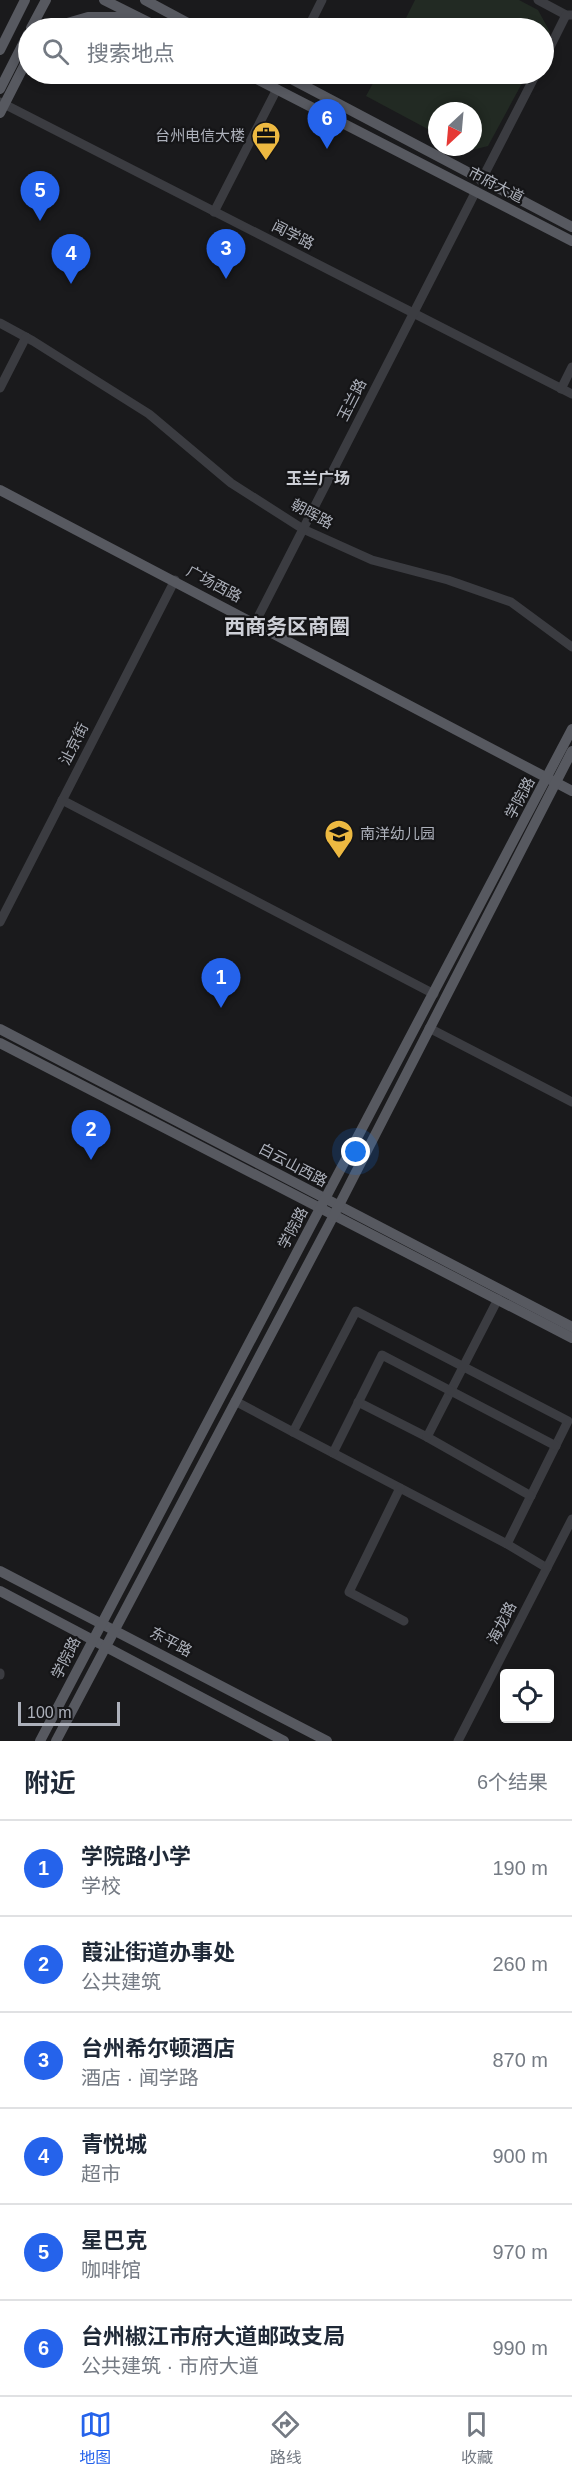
<!DOCTYPE html>
<html lang="zh">
<head>
<meta charset="utf-8">
<style>
	body { margin:0; font-family:Helvetica,"Noto Sans SC",sans-serif; background:#f2f2f3; color:#1f2937 }
	.controls { position:absolute; right:18px; bottom:18px; display:grid; overflow:hidden; border-radius:6px; box-shadow:0 3px 9px #0003 }
	.controls button { width:54px; height:54px; display:grid; place-items:center; padding:0; border:0; border-bottom:2px solid #e0e1e3; background:#fff; color:#1f2937; font:30px sans-serif }
	.compass { position:absolute; left:428px; top:102px; width:54px; height:54px; border-radius:50%; background:#fff; box-shadow:0 3px 9px #0003; rotate:206deg }
	.scale { position:absolute; left:18px; bottom:15px; width:102px; box-sizing:border-box; padding-left:6px; border:3px solid #adb1bb; border-top:0; font-size:16px; line-height:21px; white-space:nowrap; color:#adb1bb; -webkit-text-stroke:4px #151517; paint-order:stroke }
	.you { position:absolute; left:356px; top:1152px; width:21px; height:21px; margin:-15px; border:4px solid #fff; border-radius:50%; background:#1a73e8; box-shadow:0 0 0 9px #1a73e833 }
	.badge { display:grid; place-items:center; width:39px; height:39px; border-radius:50%; background:#2563eb; color:#fff; font-size:20px; font-weight:700 }
	.pin { position:absolute; translate:-50% -50px; filter:drop-shadow(0 2px 3px #0008) }
	.pin::after { content:''; position:absolute; top:32px; width:21px; height:18px; background:inherit; clip-path:polygon(0 0,100% 0,50% 100%) }
	.list { margin:0; padding:0; list-style:none }
	h2 { display:flex; justify-content:space-between; align-items:center; height:78px; margin:0; padding:0 24px; font-size:26px }
	h2 small { font-size:20px; font-weight:400; color:#747a83 }
	.list li { display:grid; grid-template-columns:39px 1fr auto; gap:18px; align-items:center; box-sizing:border-box; height:96px; padding:0 24px; border-top:2px solid #e0e1e3 }
	.list b { display:block; font-size:22px; white-space:nowrap }
	.list p { margin:0; font-size:20px; white-space:nowrap; color:#747a83 }
	.list em { font-size:20px; font-style:normal; color:#747a83 }
	.icon { flex:none; width:33px; height:33px; fill:none; stroke:currentColor; stroke-width:2; stroke-linecap:round; stroke-linejoin:round }
	.map { position:relative; flex:none; width:572px; height:1741px; overflow:hidden }
	.search { position:absolute; background:#fff; box-shadow:0 3px 9px #0003; left:18px; right:18px; top:18px; height:66px; display:flex; align-items:center; gap:15px; box-sizing:border-box; padding:0 21px; border-radius:33px; color:#747a83; font-size:22px }
	.sheet { height:654px; background:#fff }
	nav { display:flex; justify-content:space-around; align-items:center; box-sizing:border-box; height:84px; border-top:2px solid #e0e1e3; background:#fff; font-size:16px; color:#747a83 }
	nav a { display:grid; justify-items:center; gap:3px }
	nav .on { color:#2563eb }
	.map>svg:first-child { display:block }
	.green { fill:#222a23 }
	.lines { fill:none; stroke-linecap:round; stroke-linejoin:round }
	.minor { stroke:#3b3c41; stroke-width:9 }
	.major { stroke:#575960; stroke-width:10 }
	.labels { text-anchor:middle; stroke-width:4.5; stroke-linejoin:round; paint-order:stroke }
	.poi-label { font-size:15px; fill:#adb1bb; stroke:#151517; text-anchor:end }
	.street-label { font-size:15px; fill:#adb1bb; stroke:#151517 }
	.neighbourhood-label { font-size:16px; font-weight:bold; fill:#ced0d7; stroke:#151517 }
	.district-label { font-size:21px; font-weight:bold; fill:#ced0d7; stroke:#151517 }
</style>
</head>
<body>
<div class="map">
<svg width="572" height="1741" viewBox="0 0 572 1741">
	<rect width="100%" height="100%" fill="#1a1a1c"/>
	<g class="green">
		<path d="M415,0H519L538,10L550,32L544,43V28H401Z"/>
		<path d="M378,74H527L488,146L468,151L461,147H473V111H437V134L366,96Z"/>
	</g>
	<g class="lines">
		<g class="minor">
			<path d="M538,0L566,15H571"/>
			<path d="M308,28L322,0"/>
			<path d="M544,59L566,15"/>
			<path d="M0,102L572,394"/>
			<path d="M481,181L536,74"/>
			<path d="M214,212L277,89"/>
			<path d="M0,323L33,341L149,414L231,483L303,529L372,560L448,580L511,602L572,647"/>
			<path d="M0,388L26,337"/>
			<path d="M561,389L572,367"/>
			<path d="M255,623L476,191"/>
			<path d="M62,800L434,994"/>
			<path d="M0,922L175,580"/>
			<path d="M429,1028L572,1102"/>
			<path d="M235,1401L293,1432L356,1311L568,1421L507,1544"/>
			<path d="M358,1402L427,1437L531,1496"/>
			<path d="M293,1432L507,1544L547,1568"/>
			<path d="M427,1437L498,1299"/>
			<path d="M333,1453L382,1355L556,1446"/>
			<path d="M400,1488L349,1592L404,1621"/>
			<path d="M0,1673V1675"/>
			<path d="M458,1741L572,1519"/>
		</g>
		<g class="major">
			<path d="M104,0L160,28"/>
			<path d="M145,0L197,28"/>
			<path d="M31,28L46,0"/>
			<path d="M50,28L88,17H137"/>
			<path d="M0,50L25,0"/>
			<path d="M247,74L572,241"/>
			<path d="M282,74L572,227"/>
			<path d="M0,89L28,34"/>
			<path d="M0,113L28,58"/>
			<path d="M0,490L572,791"/>
			<path d="M0,1029L572,1327"/>
			<path d="M0,1043L572,1338"/>
			<path d="M0,1571L327,1741"/>
			<path d="M0,1591L284,1741"/>
			<path d="M40,1741L572,729"/>
			<path d="M56,1741L334,1215L572,751"/>
		</g>
	</g>
	<defs>
		<g id="office-pin" transform="scale(1.5)"><path d="M0 17L-7.5 6A9.5 9.5 0 1 1 7.5 6Z" fill="#edb941" stroke="#151517"/><path d="M-6-3h4V-5.5h4V-3h4V5H-6ZM-1-4.5V-3h2v-1.5ZM-6 0V1H6V0Z" fill="#111"/></g>
		<g id="school-pin" transform="scale(1.5)"><path d="M0 17L-7.5 6A9.5 9.5 0 1 1 7.5 6Z" fill="#edb941" stroke="#151517"/><path d="M0-5L7-2L0 1L-7-2ZM-4 1L0 2.5L4 1V4Q0 6-4 4Z" fill="#111"/></g>
	</defs>
	<g fill-rule="evenodd">
		<use href="#office-pin" x="266" y="136"/>
		<use href="#school-pin" x="339" y="834"/>
	</g>
	<g class="labels">
		<g class="poi-label">
			<text x="245" y="141">台州电信大楼</text>
			<text x="360" y="839" text-anchor="start">南洋幼儿园</text>
		</g>
		<g class="street-label">
			<text transform="translate(496 185) rotate(27)" y="5">市府大道</text>
			<text transform="translate(293 235) rotate(27)" y="5">闻学路</text>
			<text transform="translate(352 400) rotate(-63)" y="5">玉兰路</text>
			<text transform="translate(312 514) rotate(28)" y="5">朝晖路</text>
			<text transform="translate(214 584) rotate(28)" y="5">广场西路</text>
			<text transform="translate(74 744) rotate(-63)" y="5">沚京街</text>
			<text transform="translate(520 798) rotate(-62)" y="5">学院路</text>
			<text transform="translate(293 1165) rotate(28)" y="5">白云山西路</text>
			<text transform="translate(293 1228) rotate(-62)" y="5">学院路</text>
			<text transform="translate(502 1623) rotate(-63)" y="5">海龙路</text>
			<text transform="translate(171 1642) rotate(28)" y="5">东平路</text>
			<text transform="translate(66 1658) rotate(-63)" y="5">学院路</text>
		</g>
		<g class="neighbourhood-label">
			<text x="318" y="484">玉兰广场</text>
		</g>
		<g class="district-label">
			<text x="287" y="634">西商务区商圈</text>
		</g>
	</g>
</svg>
<div class="controls">
<button><svg class="icon" aria-label="locate" viewBox="0 0 24 24"><circle cx="12" cy="12" r="6"/><path d="M12 2v4M12 18v4M2 12h4M18 12h4"/></svg></button>
</div>
<svg class="compass" viewBox="-18 -18 36 36"><path d="M0-13l5 13h-10z" fill="#e53935"/><path d="M0 13l5-13h-10z" fill="#747a83"/></svg>
<div class="scale">100 m</div>
<div class="you"></div>
<div class="pin badge" style="left:221px;top:1008px">1</div>
<div class="pin badge" style="left:91px;top:1160px">2</div>
<div class="pin badge" style="left:226px;top:279px">3</div>
<div class="pin badge" style="left:71px;top:284px">4</div>
<div class="pin badge" style="left:40px;top:221px">5</div>
<div class="pin badge" style="left:327px;top:149px">6</div>
<div class="search"><svg class="icon" aria-label="search" viewBox="0 0 24 24"><circle cx="10" cy="10" r="6"/><path d="M15 15l6 6"/></svg>搜索地点</div>
</div>
<section class="sheet">
<h2>附近<small>6个结果</small></h2>
<ul class="list">
<li><span class="badge">1</span><div><b>学院路小学</b><p>学校</p></div><em>190 m</em></li>
<li><span class="badge">2</span><div><b>葭沚街道办事处</b><p>公共建筑</p></div><em>260 m</em></li>
<li><span class="badge">3</span><div><b>台州希尔顿酒店</b><p>酒店 · 闻学路</p></div><em>870 m</em></li>
<li><span class="badge">4</span><div><b>青悦城</b><p>超市</p></div><em>900 m</em></li>
<li><span class="badge">5</span><div><b>星巴克</b><p>咖啡馆</p></div><em>970 m</em></li>
<li><span class="badge">6</span><div><b>台州椒江市府大道邮政支局</b><p>公共建筑 · 市府大道</p></div><em>990 m</em></li>
</ul>
</section>
<nav>
<a class="on"><svg class="icon" aria-label="map" viewBox="0 0 24 24"><path d="M3 6l6-2 6 2 6-2v14l-6 2-6-2-6 2zM9 4v14M15 6v14"/></svg>地图</a>
<a><svg class="icon" aria-label="directions" viewBox="0 0 24 24"><path d="M12 3l9 9-9 9-9-9zM9 14v-3h6M13 9l2 2-2 2"/></svg>路线</a>
<a><svg class="icon" aria-label="saved" viewBox="0 0 24 24"><path d="M7 4h10v16l-5-4-5 4z"/></svg>收藏</a>
</nav>
</body>
</html>
